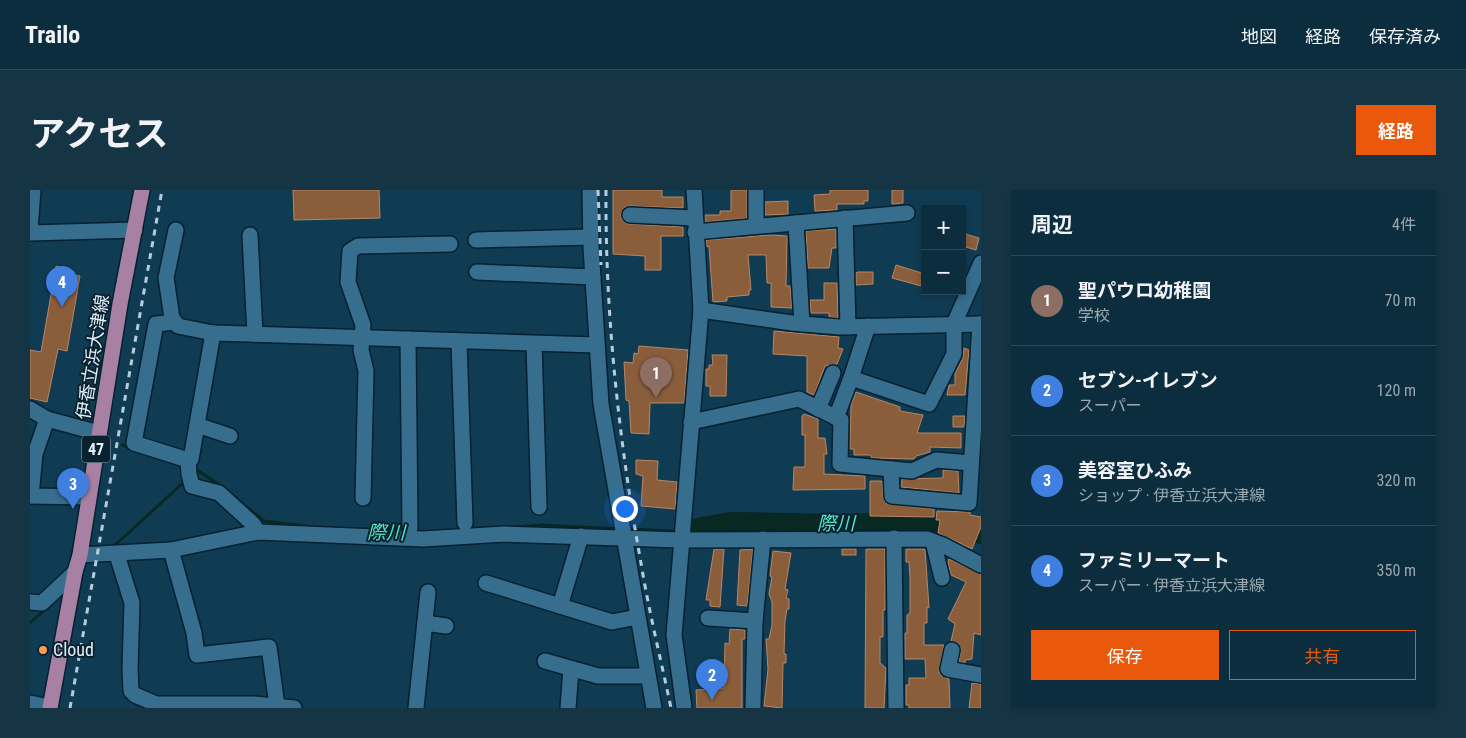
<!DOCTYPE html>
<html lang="ja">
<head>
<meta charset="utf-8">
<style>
	body { margin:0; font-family:"Roboto Condensed","Noto Sans JP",sans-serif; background:#153545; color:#f1f3f6 }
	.controls { position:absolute; right:15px; top:15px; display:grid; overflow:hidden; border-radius:0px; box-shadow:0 2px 8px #0003 }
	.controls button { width:45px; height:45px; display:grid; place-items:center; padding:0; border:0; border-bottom:1px solid #2c4958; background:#0c2d3e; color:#f1f3f6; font:25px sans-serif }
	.you { position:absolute; left:594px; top:318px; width:18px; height:18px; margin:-12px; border:4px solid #fff; border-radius:50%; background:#1a73e8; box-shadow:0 0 0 8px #1a73e833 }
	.badge { display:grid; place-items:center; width:32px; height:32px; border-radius:50%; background:#ea580c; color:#fff; font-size:16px; font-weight:700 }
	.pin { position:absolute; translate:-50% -41px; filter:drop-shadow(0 1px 2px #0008) }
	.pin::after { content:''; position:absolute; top:26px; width:18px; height:15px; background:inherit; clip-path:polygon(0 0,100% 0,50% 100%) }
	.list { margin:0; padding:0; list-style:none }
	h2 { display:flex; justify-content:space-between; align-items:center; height:65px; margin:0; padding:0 20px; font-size:21px }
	h2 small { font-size:16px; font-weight:400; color:#9aa8b0 }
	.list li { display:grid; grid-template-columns:32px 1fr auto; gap:15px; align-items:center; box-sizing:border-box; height:90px; padding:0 20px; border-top:1px solid #2c4958 }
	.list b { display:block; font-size:19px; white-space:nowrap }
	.list p { margin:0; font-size:16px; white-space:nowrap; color:#9aa8b0 }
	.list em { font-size:16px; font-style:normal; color:#9aa8b0 }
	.actions { display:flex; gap:10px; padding:15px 20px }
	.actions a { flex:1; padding:11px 0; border:1px solid #ea580c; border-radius:0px; text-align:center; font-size:18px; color:#ea580c }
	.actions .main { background:#ea580c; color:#fff }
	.map { position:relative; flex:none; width:951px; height:518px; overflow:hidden; border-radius:0px }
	header { display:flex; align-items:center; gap:30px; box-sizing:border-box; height:70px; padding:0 25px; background:#0c2d3e; border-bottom:1px solid #2c4958 }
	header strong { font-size:24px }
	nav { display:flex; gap:28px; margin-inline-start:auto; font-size:18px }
	.intro { display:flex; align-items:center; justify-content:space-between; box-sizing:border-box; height:120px; padding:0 30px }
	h1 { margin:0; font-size:35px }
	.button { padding:12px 22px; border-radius:0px; background:#ea580c; color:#fff; font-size:18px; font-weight:700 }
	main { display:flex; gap:30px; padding:0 30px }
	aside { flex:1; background:#0c2d3e; border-radius:0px; box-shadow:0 2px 8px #0003 }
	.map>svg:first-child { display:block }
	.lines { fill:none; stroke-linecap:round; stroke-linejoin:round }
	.stream { stroke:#072922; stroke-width:3 }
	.river { stroke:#072922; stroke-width:20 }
	.building { fill:#8b5e3b; stroke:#b88764 }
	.minor-casing { stroke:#042132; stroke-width:18 }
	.major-casing { stroke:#042132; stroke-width:18 }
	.minor { stroke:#376e8e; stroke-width:15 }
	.major { stroke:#a880a4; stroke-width:15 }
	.rail { stroke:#b6ccda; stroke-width:3; stroke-dasharray:6 6; stroke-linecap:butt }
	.poi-dot { fill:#fc9d53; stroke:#0a212e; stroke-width:2 }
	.labels { text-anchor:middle; stroke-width:4; stroke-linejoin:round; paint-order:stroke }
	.shield { fill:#0a212e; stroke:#a0b3be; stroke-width:1 }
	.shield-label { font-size:16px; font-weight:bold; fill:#e0f1fc }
	.street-label { font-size:18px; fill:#e0f1fc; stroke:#0a212e }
	.poi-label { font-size:18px; fill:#e0f1fc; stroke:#0a212e; text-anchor:start }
	.water-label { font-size:19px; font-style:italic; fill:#4fe5c7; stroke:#0a212e }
</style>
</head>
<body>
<header>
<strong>Trailo</strong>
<nav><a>地図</a><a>経路</a><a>保存済み</a></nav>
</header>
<div class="intro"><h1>アクセス</h1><a class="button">経路</a></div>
<main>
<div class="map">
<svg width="951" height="518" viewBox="0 0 951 518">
	<rect width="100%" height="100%" fill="#103c53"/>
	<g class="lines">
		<g class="stream">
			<path d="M92,255L101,258"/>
			<path d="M164,278L194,298"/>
			<path d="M174,292L187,293"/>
			<path d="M203,306L234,331L282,337"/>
			<path d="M485,337L512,335L589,339"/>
			<path d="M598,339L642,341"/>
			<path d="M83,357L155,291"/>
			<path d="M0,433L18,417"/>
		</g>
		<path class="river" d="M661,339L700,332L812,334L879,331L951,344"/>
	</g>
	<g class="building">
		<path d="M263,0H349L350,28L264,30Z"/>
		<path d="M583,0H632V7H653V18L600,16L595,17L591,24L592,30L599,34L653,37V46H631V80H615V66L583,64Z"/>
		<path d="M701,0H717V28L675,32V25H690V21H701Z"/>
		<path d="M800,0H838V11H834V14H807V20L785,21L784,5L800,4Z"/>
		<path d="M862,0H873V13L862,14Z"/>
		<path d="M758,11V24L735,25V12Z"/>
		<path d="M806,39V58H802L799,78H778L776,41Z"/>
		<path d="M932,43L949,48L946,60L932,56Z"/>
		<path d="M740,45L757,46L756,96H760L762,118L741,117V93H737L736,65H718L721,100H719V105L697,107V111L683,112L679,56L677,57L676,50Z"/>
		<path d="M866,75L895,84V97L862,88Z"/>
		<path d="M26,76L39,79L38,84L50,86L37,161L28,159L17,212L0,208V160L11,162Z"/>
		<path d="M828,82H843V94L826,95V83Z"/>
		<path d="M794,93H807L808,128L799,127V123H781L780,110H794Z"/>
		<path d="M744,141L809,147L808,158L813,159L807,174L795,176L784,205L777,202V166L743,164Z"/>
		<path d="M609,156L658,160L654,213H620L619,244L601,243L599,211L596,210L594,172L603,173L604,163L608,164Z"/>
		<path d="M934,158L939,160L935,205H917L919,195H925V183L933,168Z"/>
		<path d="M682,165H697L696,206H680V196H676V179H679V175H683Z"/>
		<path d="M826,202L870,217V221L893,225L887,243H931V258L900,257V262L886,266L884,269L842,268L840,265H824V259H820L821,215Z"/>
		<path d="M774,224L788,229V248H795L797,264H794V284L835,286V299L763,300L764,277H775V245H772V226Z"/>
		<path d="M923,226H935L934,237H923Z"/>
		<path d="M606,270L628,271L627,290L647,292L645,319L611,316L613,286L606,284Z"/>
		<path d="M913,280L928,281L929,303L871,297L872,289L913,288Z"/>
		<path d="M840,291H852L853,307L857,314L904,319V327L840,326Z"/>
		<path d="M907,321L940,322V325L951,327V337L942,359L908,343L910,330H906Z"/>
		<path d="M684,359H694L690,417L680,416V410H676Z"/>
		<path d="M723,359L717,416L707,415L710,360Z"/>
		<rect x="812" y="359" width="14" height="6"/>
		<path d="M836,359H855V420H853V447H850V473L856,478L854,518H835Z"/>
		<path d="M876,359H895L899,418L897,417V433H894V455H914L909,482L912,486L919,489L920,518H879V515H876V495H879V488H896L895,469H875V443H877V425L880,423V388L879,372H876Z"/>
		<path d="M743,361L761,363L755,399L758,400L756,408L759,409V419H757L755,431L754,464H756V473H753L752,518L734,516L738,479L736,449H739L742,435V412L739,404L742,387L740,386Z"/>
		<path d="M919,369L951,384V445L944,443L942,469L935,470V473L929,472L931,458L928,453L921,451L925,434L918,429L936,392L921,385L918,372Z"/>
		<path d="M700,439L715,440V449H712V518H667L666,500L694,498L695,453L699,454Z"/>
		<path d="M942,493L951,494V518H939Z"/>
	</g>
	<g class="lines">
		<g class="minor-casing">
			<g id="minor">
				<path d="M560,0L561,57L571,214L624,518"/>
				<path d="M726,0V36"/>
				<path d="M600,25L665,28"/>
				<path d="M815,28L818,137"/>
				<path d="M766,33L772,134"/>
				<path d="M0,40L3,0"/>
				<path d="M146,40L136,88L142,128L148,136L183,143L566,155"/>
				<path d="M665,42L877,23"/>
				<path d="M0,43L105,40"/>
				<path d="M220,45L225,144"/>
				<path d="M446,50L560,47"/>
				<path d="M447,82L563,87"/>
				<path d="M671,120L762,133L809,137L951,134"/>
				<path d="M145,132L126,134L104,253L158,270L159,284L162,296L189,303L223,334L228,342"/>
				<path d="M838,136L821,188L899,214L924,164V134L951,73"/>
				<path d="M378,149L380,338"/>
				<path d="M429,151L435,333"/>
				<path d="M504,154L509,317"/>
				<path d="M0,219L17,229L69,243"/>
				<path d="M788,219L803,183"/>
				<path d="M806,228L821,188"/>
				<path d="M661,232L769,209L811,230L810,274L882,281L906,270L941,273"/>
				<path d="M167,235L200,246"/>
				<path d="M158,270L161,269L183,143"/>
				<path d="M861,279L862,306L939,313L950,134"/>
				<path d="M0,306L58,307"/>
				<path d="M1,306L5,264L17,229"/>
				<path d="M333,308L336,181L331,160L333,135L318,92L320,61L328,56L420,54"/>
				<path d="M864,348L866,518"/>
				<path d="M903,352L912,388"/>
				<path d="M141,360L164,443L167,465L239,457L247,516"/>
				<path d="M50,365L141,360L228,342L393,349L474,344L650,350L897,349L913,355L951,375"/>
				<path d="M87,365L102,413L100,479L101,501L105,505L126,514H224L264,518"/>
				<path d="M456,393L582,432L607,427"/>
				<path d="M0,412L12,413L45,382"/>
				<path d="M530,416L551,346"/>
				<path d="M678,428L725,431"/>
				<path d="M395,433L416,436"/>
				<path d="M922,460L918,479L951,485"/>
				<path d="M515,471L568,486H618"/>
				<path d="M0,513L20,517"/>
				<path d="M386,518L398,402"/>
				<path d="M538,518L541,479"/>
				<path d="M654,518L644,445L671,120L664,0"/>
				<path d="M723,518L725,431L733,349"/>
			</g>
		</g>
		<g class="major-casing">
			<path id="major" d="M20,518L45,382L50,365L90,114L112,0"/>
		</g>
		<use href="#minor" class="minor"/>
		<use href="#major" class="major"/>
		<g class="rail">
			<path d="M568,0L571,75"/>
			<path d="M576,0C575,124 589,251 611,373C619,422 631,470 641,518"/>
			<path d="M40,518L132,0"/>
		</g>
	</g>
	<circle class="poi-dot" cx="13" cy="460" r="5"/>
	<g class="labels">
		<rect class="shield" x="52" y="245.5" width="28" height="27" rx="4"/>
		<g class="shield-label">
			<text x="66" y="265">47</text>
		</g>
		<g class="street-label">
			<text transform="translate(63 167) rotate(-81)" y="6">伊香立浜大津線</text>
		</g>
		<g class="poi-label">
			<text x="23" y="466">Cloud</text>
		</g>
		<g class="water-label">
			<text x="806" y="340">際川</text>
			<text transform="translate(356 342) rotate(1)" y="7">際川</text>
		</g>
	</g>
</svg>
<div class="controls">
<button>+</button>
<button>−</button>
</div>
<div class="you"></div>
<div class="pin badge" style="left:626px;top:208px;background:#8d6e63">1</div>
<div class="pin badge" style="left:682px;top:510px;background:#3f7fe0">2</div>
<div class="pin badge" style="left:43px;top:319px;background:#3f7fe0">3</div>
<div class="pin badge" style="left:32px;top:117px;background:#3f7fe0">4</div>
</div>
<aside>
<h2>周辺<small>4件</small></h2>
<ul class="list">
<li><span class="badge" style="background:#8d6e63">1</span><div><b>聖パウロ幼稚園</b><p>学校</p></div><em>70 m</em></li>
<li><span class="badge" style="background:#3f7fe0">2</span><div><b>セブン-イレブン</b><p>スーパー</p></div><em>120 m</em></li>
<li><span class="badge" style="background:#3f7fe0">3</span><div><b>美容室ひふみ</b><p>ショップ · 伊香立浜大津線</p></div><em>320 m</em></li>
<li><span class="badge" style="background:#3f7fe0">4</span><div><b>ファミリーマート</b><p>スーパー · 伊香立浜大津線</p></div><em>350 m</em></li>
</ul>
<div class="actions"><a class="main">保存</a><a>共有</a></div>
</aside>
</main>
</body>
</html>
